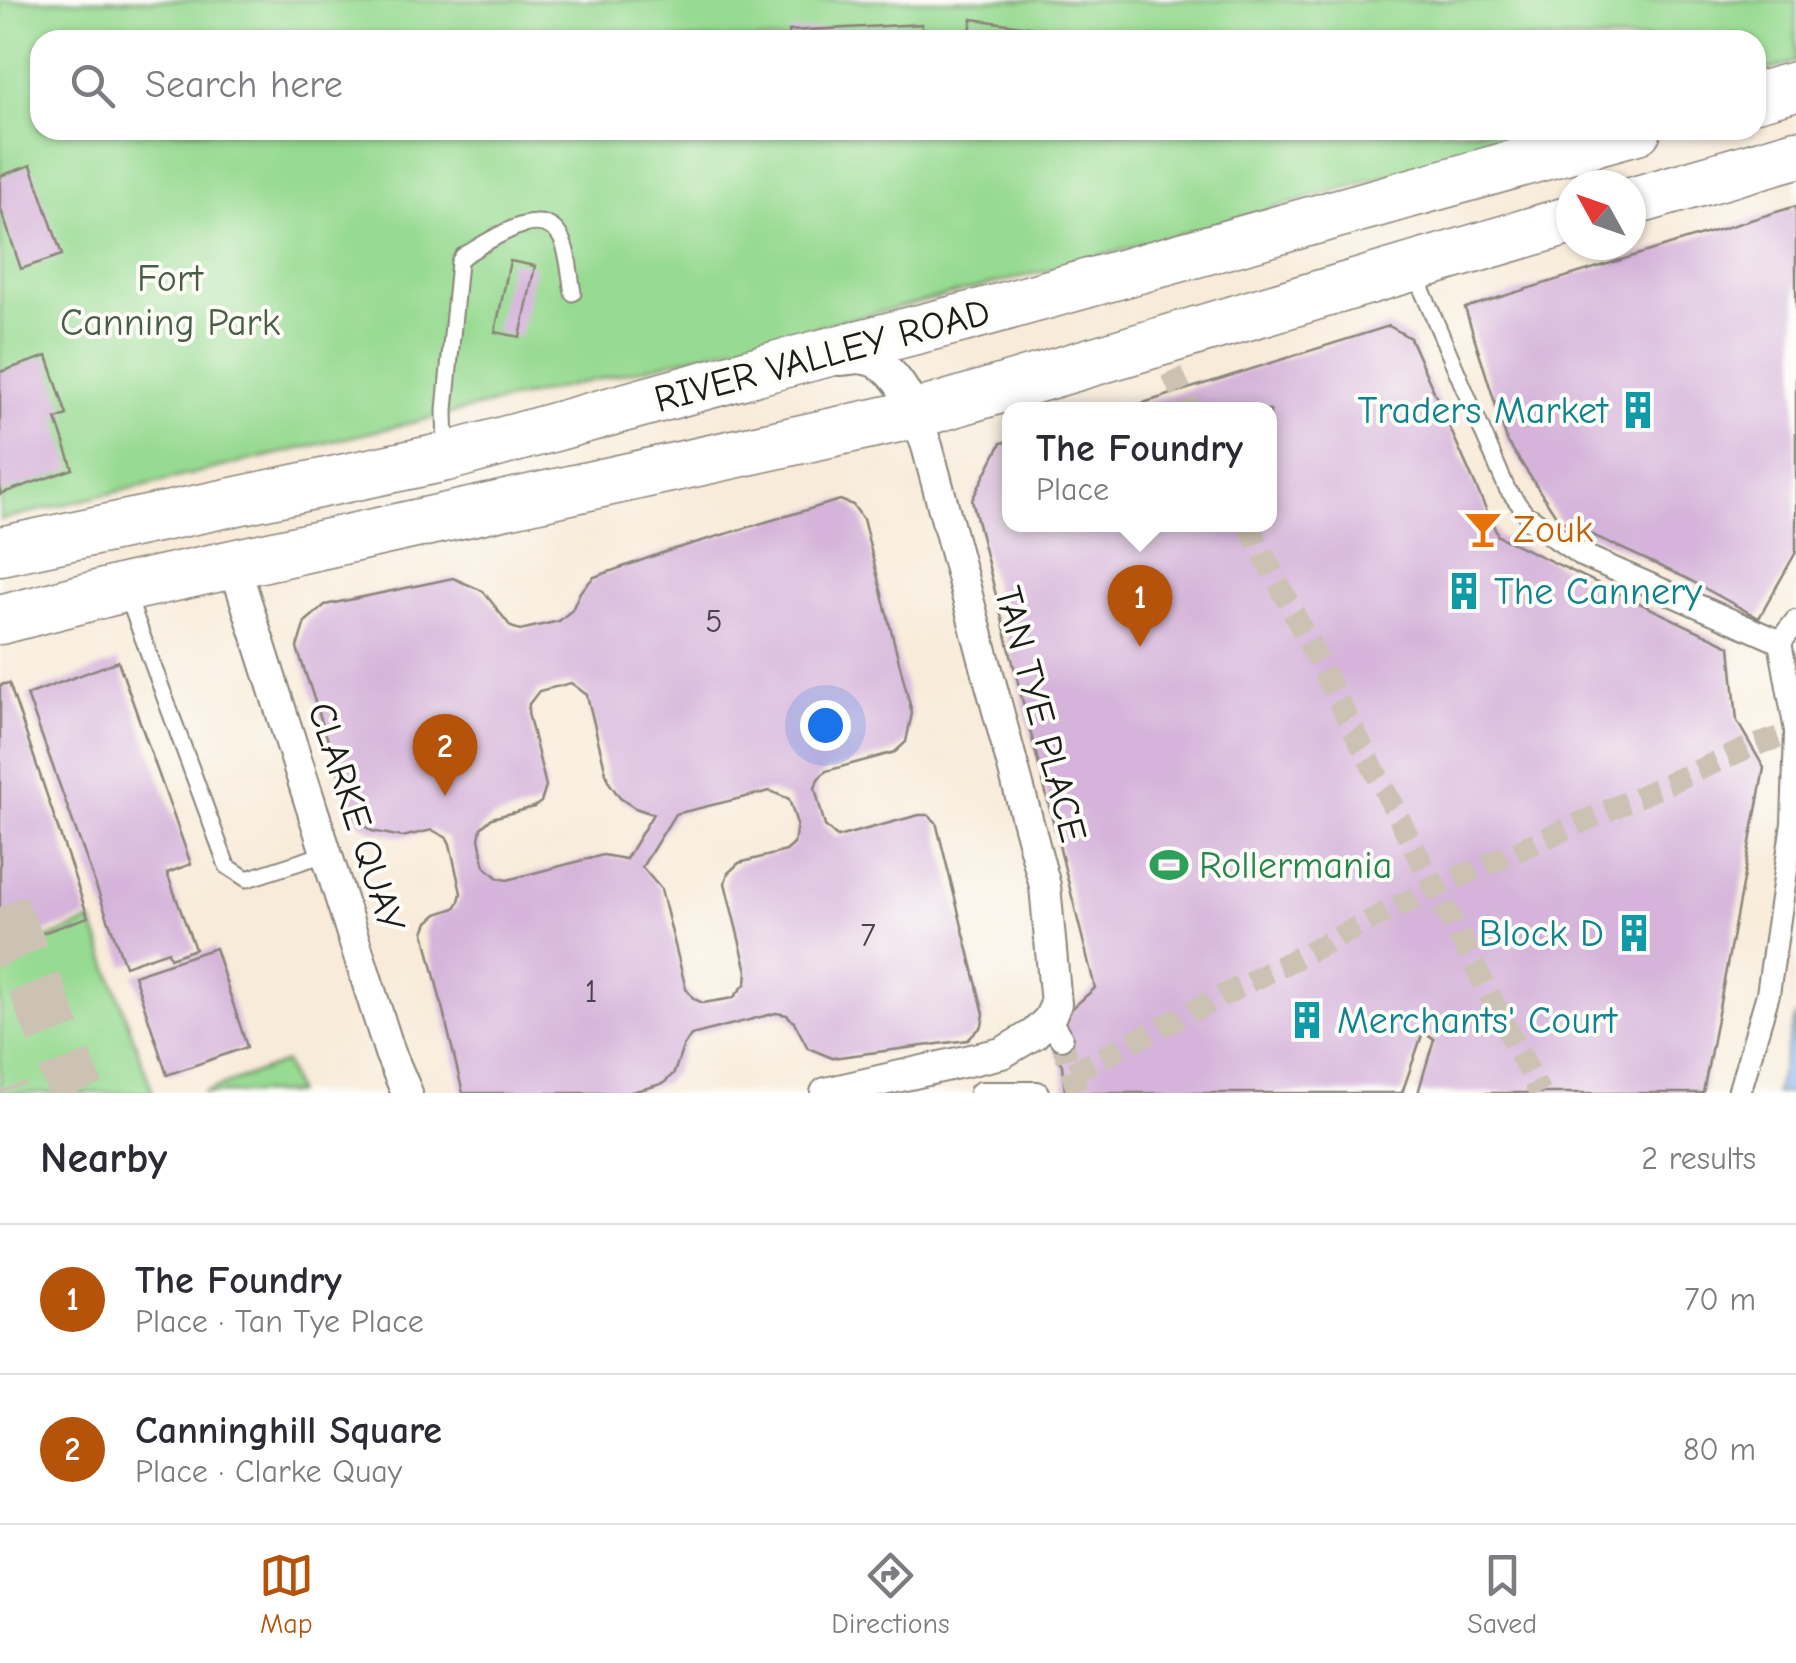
<!DOCTYPE html>
<html lang="en">
<head>
<meta charset="utf-8">
<style>
	body { margin:0; font-family:"Comic Neue",sans-serif; background:#f7f7f7; color:#2b2b33 }
	.compass { position:absolute; left:1556px; top:170px; width:90px; height:90px; border-radius:50%; background:#fff; box-shadow:0 2px 8px #0004; rotate:310deg }
	.you { position:absolute; left:825px; top:725px; width:35px; height:35px; margin:-25px; border:8px solid #fff; border-radius:50%; background:#1a73e8; box-shadow:0 0 0 15px #1a73e833 }
	.badge { display:grid; place-items:center; width:65px; height:65px; border-radius:50%; background:#b45309; color:#fff; font-size:32px; font-weight:700 }
	.pin { position:absolute; translate:-50% -82px; filter:drop-shadow(0 2px 5px #0008) }
	.pin::after { content:''; position:absolute; top:52px; width:35px; height:30px; background:inherit; clip-path:polygon(0 0,100% 0,50% 100%) }
	.popup { position:absolute; left:1002px; top:402px; width:275px; height:130px; box-sizing:border-box; display:grid; place-content:center; border-radius:20px; background:#fff; filter:drop-shadow(0 2px 8px #0005); font-size:32px; white-space:nowrap; color:#7c7c81 }
	.popup b { font-size:38px; color:#2b2b33 }
	.popup::after { content:''; position:absolute; left:50%; top:100%; margin-left:-20px; border:20px solid transparent; border-top-color:#fff }
	.list { margin:0; padding:0; list-style:none }
	h2 { display:flex; justify-content:space-between; align-items:center; height:130px; margin:0; padding:0 40px; font-size:42px }
	h2 small { font-size:32px; font-weight:400; color:#7c7c81 }
	.list li { display:grid; grid-template-columns:65px 1fr auto; gap:30px; align-items:center; box-sizing:border-box; height:150px; padding:0 40px; border-top:2px solid #e1e1e2 }
	.list b { display:block; font-size:38px; white-space:nowrap }
	.list p { margin:0; font-size:32px; white-space:nowrap; color:#7c7c81 }
	.list em { font-size:32px; font-style:normal; color:#7c7c81 }
	.icon { flex:none; width:55px; height:55px; fill:none; stroke:currentColor; stroke-width:2; stroke-linecap:round; stroke-linejoin:round }
	.map { position:relative; flex:none; width:1796px; height:1093px; overflow:hidden }
	.search { position:absolute; background:#fff; box-shadow:0 2px 8px #0004; left:30px; right:30px; top:30px; height:110px; display:flex; align-items:center; gap:25px; box-sizing:border-box; padding:0 35px; border-radius:30px; color:#7c7c81; font-size:38px }
	.sheet { height:430px; background:#fff }
	nav { display:flex; justify-content:space-around; align-items:center; box-sizing:border-box; height:140px; border-top:2px solid #e1e1e2; background:#fff; font-size:28px; color:#7c7c81 }
	nav a { display:grid; justify-items:center; gap:5px }
	nav .on { color:#b45309 }
	.map>svg:first-child { display:block }
	.green { fill:#97da91; stroke:#5a7b56; stroke-width:2.5 }
	.water { fill:#85b4f0; stroke:#506886; stroke-width:2.5 }
	.building { fill:#d5b3da; fill-rule:evenodd }
	.lines { fill:none; stroke-linecap:round; stroke-linejoin:round }
	.pedestrian-tunnel { stroke:#ccc2b3; stroke-width:22; stroke-dasharray:22 11; stroke-linecap:butt }
	.motorway-tunnel { stroke:#ccc2b3; stroke-width:55; stroke-dasharray:55 28; stroke-linecap:butt }
	.service-casing { stroke:#8a847a; stroke-width:19 }
	.pedestrian-casing { stroke:#8a847a; stroke-width:26 }
	.minor-casing { stroke:#8a847a; stroke-width:34 }
	.primary-casing { stroke:#8a847a; stroke-width:51 }
	.service { stroke:#fff; stroke-width:15 }
	.pedestrian { stroke:#fff; stroke-width:22 }
	.minor { stroke:#fff; stroke-width:30 }
	.primary { stroke:#fff; stroke-width:48 }
	.labels { text-anchor:middle; stroke-width:8; stroke-linejoin:round; paint-order:stroke }
	.number-label { font-size:32px; fill:#4a424c }
	.park-label { font-size:38px; fill:#475e45; stroke:#fdfcf7 }
	.street-label { font-size:38px; fill:#1c1c1c; stroke:#fdfcf7 }
	.culture-label { font-size:38px; fill:#0d838f; stroke:#fdfcf7; text-anchor:end }
	.food-label { font-size:38px; fill:#c56008; stroke:#fdfcf7; text-anchor:start }
	.leisure-label { font-size:38px; fill:#27864d; stroke:#fdfcf7; text-anchor:start }
</style>
</head>
<body>
<div class="map">
<svg width="1796" height="1093" viewBox="0 0 1796 1093">
	<rect width="100%" height="100%" fill="#fdfcf7"/>
	<filter id="ink" filterUnits="userSpaceOnUse"><feTurbulence type="fractalNoise" baseFrequency=".01" numOctaves="2"/><feDisplacementMap in="SourceGraphic" scale="20" xChannelSelector="R" yChannelSelector="G"/><feConvolveMatrix kernelMatrix="1 2 1 2 8 2 1 2 1" color-interpolation-filters="sRGB"/></filter>
	<filter id="wash" filterUnits="userSpaceOnUse"><feTurbulence type="fractalNoise" baseFrequency=".0048" numOctaves="4" result="noise"/><feDisplacementMap in="SourceGraphic" scale="40" xChannelSelector="R" yChannelSelector="G"/><feGaussianBlur stdDeviation="2.25" result="paint"/><feColorMatrix in="noise" values="0 0 0 0 0 0 0 0 0 0 0 0 0 0 0 0 0 1.4 0 .05"/><feComposite in="paint" operator="in"/></filter>
	<g filter="url(#wash)">
		<rect width="100%" height="100%" fill="#f8ebd9"/>
		<g class="green">
			<path d="M0,0H1796V62L1756,73V40H40V130H1551C1371,180 1191,234 1009,280C674,365 336,438 0,520Z"/>
			<path d="M92,921L153,1093H0V957Z"/>
			<path d="M285,1062L296,1093H202Z"/>
		</g>
		<path class="water" d="M1796,1014V1093H1775Z"/>
		<g id="blocks">
			<g class="building">
				<path d="M972,19L1086,35L1085,40H969Z"/>
				<path d="M922,24V40H790L789,31Z"/>
				<path d="M31,165L62,255L21,269L0,207V176Z"/>
				<path d="M1796,206V552L1759,618L1686,578L1558,519L1507,441L1465,308Z"/>
				<path d="M510,261L535,266L520,337L495,332Z"/>
				<path d="M1389,326L1410,338L1498,536L1730,646L1737,721L1764,768L1703,1093H1418L1434,1039L1423,1032L1402,1093H1065L1062,1065L1055,1052L1067,1013L1095,988L972,500L1001,443L1010,441V524H1270V410L1124,409Z"/>
				<path d="M47,356L67,415L56,419L73,469L0,494V372Z"/>
				<path d="M840,500L853,505L863,519L912,713L906,742L895,752L826,771L818,779L815,788L825,826L837,837L919,815H928L936,822L984,1014L982,1026L968,1040L832,1058L808,1048L794,1022L787,1015L776,1013L691,1035L683,1047L674,1073L664,1083L651,1087L627,1093H463L424,932L428,922L437,914L455,908L459,901L461,893L450,844L447,838L432,830L402,837L372,831L359,822L351,809L297,648L305,622L325,605L453,578L483,591L511,627L520,630L559,621L572,610L580,592L594,577L668,551ZM571,683L587,695L608,781L620,798L635,808L653,814L626,859L603,855L507,880L498,878L485,867L479,839L481,828L492,818L534,807L541,802L546,786L528,713L529,704L539,691ZM770,791L789,799L797,824L794,844L786,851L739,863L728,873L725,883L747,971L746,983L733,998L703,1003L694,999L686,989L661,889L642,867L675,814Z"/>
				<path d="M118,661L191,864L167,873L195,949L170,958L168,951L125,966L27,695Z"/>
				<path d="M9,683L88,917L0,948V685Z"/>
				<path d="M215,948L247,1047L167,1075L134,975Z"/>
			</g>
		</g>
	</g>
	<g filter="url(#ink)">
		<use href="#blocks" fill-opacity="0" stroke="#8a847a" stroke-width="2.5"/>
		<g class="lines">
			<g class="pedestrian-tunnel">
				<path d="M1157,342L1190,410"/>
				<path d="M1248,524L1540,1093"/>
				<path d="M1061,1038L1078,1093"/>
				<path d="M1073,1072L1434,888L1750,747L1796,732"/>
			</g>
			<g class="motorway-tunnel">
				<path d="M0,907L32,976L77,1093"/>
				<path d="M0,1090L1,1093"/>
			</g>
			<g class="service-casing">
				<g id="service">
					<path d="M1414,271L1507,489L1531,520"/>
					<path d="M446,453L445,410L459,262L463,256C487,243 541,201 561,238C569,253 570,277 573,293"/>
					<path d="M126,592L227,866L247,879L328,853"/>
				</g>
			</g>
			<g class="pedestrian-casing">
				<g id="pedestrian">
					<path d="M1531,520L1582,555L1780,642"/>
					<path d="M1796,622L1780,642L1796,731"/>
					<path d="M1049,1019L1061,1038"/>
					<path d="M981,1093H1037"/>
					<path d="M1739,1093L1768,994L1793,823L1796,733"/>
				</g>
			</g>
			<g class="minor-casing">
				<g id="minor">
					<path d="M234,564L390,1053L407,1093"/>
					<path d="M826,1093L1002,1053L1034,1034L1049,1019L1056,1004L1045,886L927,446C916,416 901,364 864,359C857,357 847,360 840,360"/>
				</g>
			</g>
			<g class="primary-casing">
				<g id="primary">
					<path d="M1756,97L1796,86"/>
					<path d="M1631,202L1796,154"/>
					<path d="M0,551L446,457L782,364L967,317L1637,130"/>
					<path d="M0,620L124,588L916,414L1571,220"/>
				</g>
			</g>
			<use href="#service" class="service"/>
			<use href="#pedestrian" class="pedestrian"/>
			<use href="#minor" class="minor"/>
			<use href="#primary" class="primary"/>
		</g>
	</g>
	<defs>
		<g id="building-bare" transform="scale(3)"><path d="M-4-6H4V6H1V3H-1V6H-4ZM-2.5-4.3h1.7v1.8h-1.7ZM.8-4.3h1.7v1.8H.8ZM-2.5-1h1.7V.8h-1.7ZM.8-1h1.7V.8H.8Z" fill="#0f9aa8" stroke="#fdfcf7" stroke-width="2.5" paint-order="stroke"/></g>
		<g id="bar-bare" transform="scale(3)"><path d="M-6-5H6L.8 .8V4.5H3.5V6h-7V4.5H-.8V.8Z" fill="#e8710a" stroke="#fdfcf7" stroke-width="2.5" paint-order="stroke"/></g>
		<g id="stadium-bare" transform="scale(3)"><path d="M0-5a6.5 5 0 1 0 0 10a6.5 5 0 1 0 0-10ZM-3.5-1.8h7v3.6h-7Z" fill="#2e9e5b" stroke="#fdfcf7" stroke-width="2.5" paint-order="stroke"/></g>
	</defs>
	<g fill-rule="evenodd">
		<use href="#building-bare" x="1638" y="410"/>
		<use href="#bar-bare" x="1483" y="529"/>
		<use href="#building-bare" x="1464" y="591"/>
		<use href="#stadium-bare" x="1169" y="865"/>
		<use href="#building-bare" x="1634" y="933"/>
		<use href="#building-bare" x="1307" y="1020"/>
	</g>
	<g class="labels">
		<g class="number-label">
			<text x="714" y="632">5</text>
			<text x="868" y="946">7</text>
			<text x="591" y="1002">1</text>
		</g>
		<g class="park-label">
			<text x="170" y="291">Fort<tspan x="170" dy="44">Canning Park</tspan></text>
		</g>
		<g class="street-label">
			<text transform="translate(822 355) rotate(-15)" y="13">RIVER VALLEY ROAD</text>
			<text transform="translate(1041 714) rotate(75)" y="13">TAN TYE PLACE</text>
			<text transform="translate(357 817) rotate(72)" y="13">CLARKE QUAY</text>
		</g>
		<g class="culture-label">
			<text x="1608" y="423">Traders Market</text>
			<text x="1494" y="604" text-anchor="start">The Cannery</text>
			<text x="1604" y="946">Block D</text>
			<text x="1337" y="1033" text-anchor="start">Merchants' Court</text>
		</g>
		<g class="food-label">
			<text x="1513" y="542">Zouk</text>
		</g>
		<g class="leisure-label">
			<text x="1199" y="878">Rollermania</text>
		</g>
	</g>
</svg>
<svg class="compass" viewBox="-18 -18 36 36"><path d="M0-13l5 13h-10z" fill="#e53935"/><path d="M0 13l5-13h-10z" fill="#7c7c81"/></svg>
<div class="you"></div>
<div class="pin badge" style="left:1140px;top:647px">1</div>
<div class="popup"><b>The Foundry</b>Place</div>
<div class="pin badge" style="left:445px;top:796px">2</div>
<div class="search"><svg class="icon" aria-label="search" viewBox="0 0 24 24"><circle cx="10" cy="10" r="6"/><path d="M15 15l6 6"/></svg>Search here</div>
</div>
<section class="sheet">
<h2>Nearby<small>2 results</small></h2>
<ul class="list">
<li><span class="badge">1</span><div><b>The Foundry</b><p>Place · Tan Tye Place</p></div><em>70 m</em></li>
<li><span class="badge">2</span><div><b>Canninghill Square</b><p>Place · Clarke Quay</p></div><em>80 m</em></li>
</ul>
</section>
<nav>
<a class="on"><svg class="icon" aria-label="map" viewBox="0 0 24 24"><path d="M3 6l6-2 6 2 6-2v14l-6 2-6-2-6 2zM9 4v14M15 6v14"/></svg>Map</a>
<a><svg class="icon" aria-label="directions" viewBox="0 0 24 24"><path d="M12 3l9 9-9 9-9-9zM9 14v-3h6M13 9l2 2-2 2"/></svg>Directions</a>
<a><svg class="icon" aria-label="saved" viewBox="0 0 24 24"><path d="M7 4h10v16l-5-4-5 4z"/></svg>Saved</a>
</nav>
</body>
</html>
